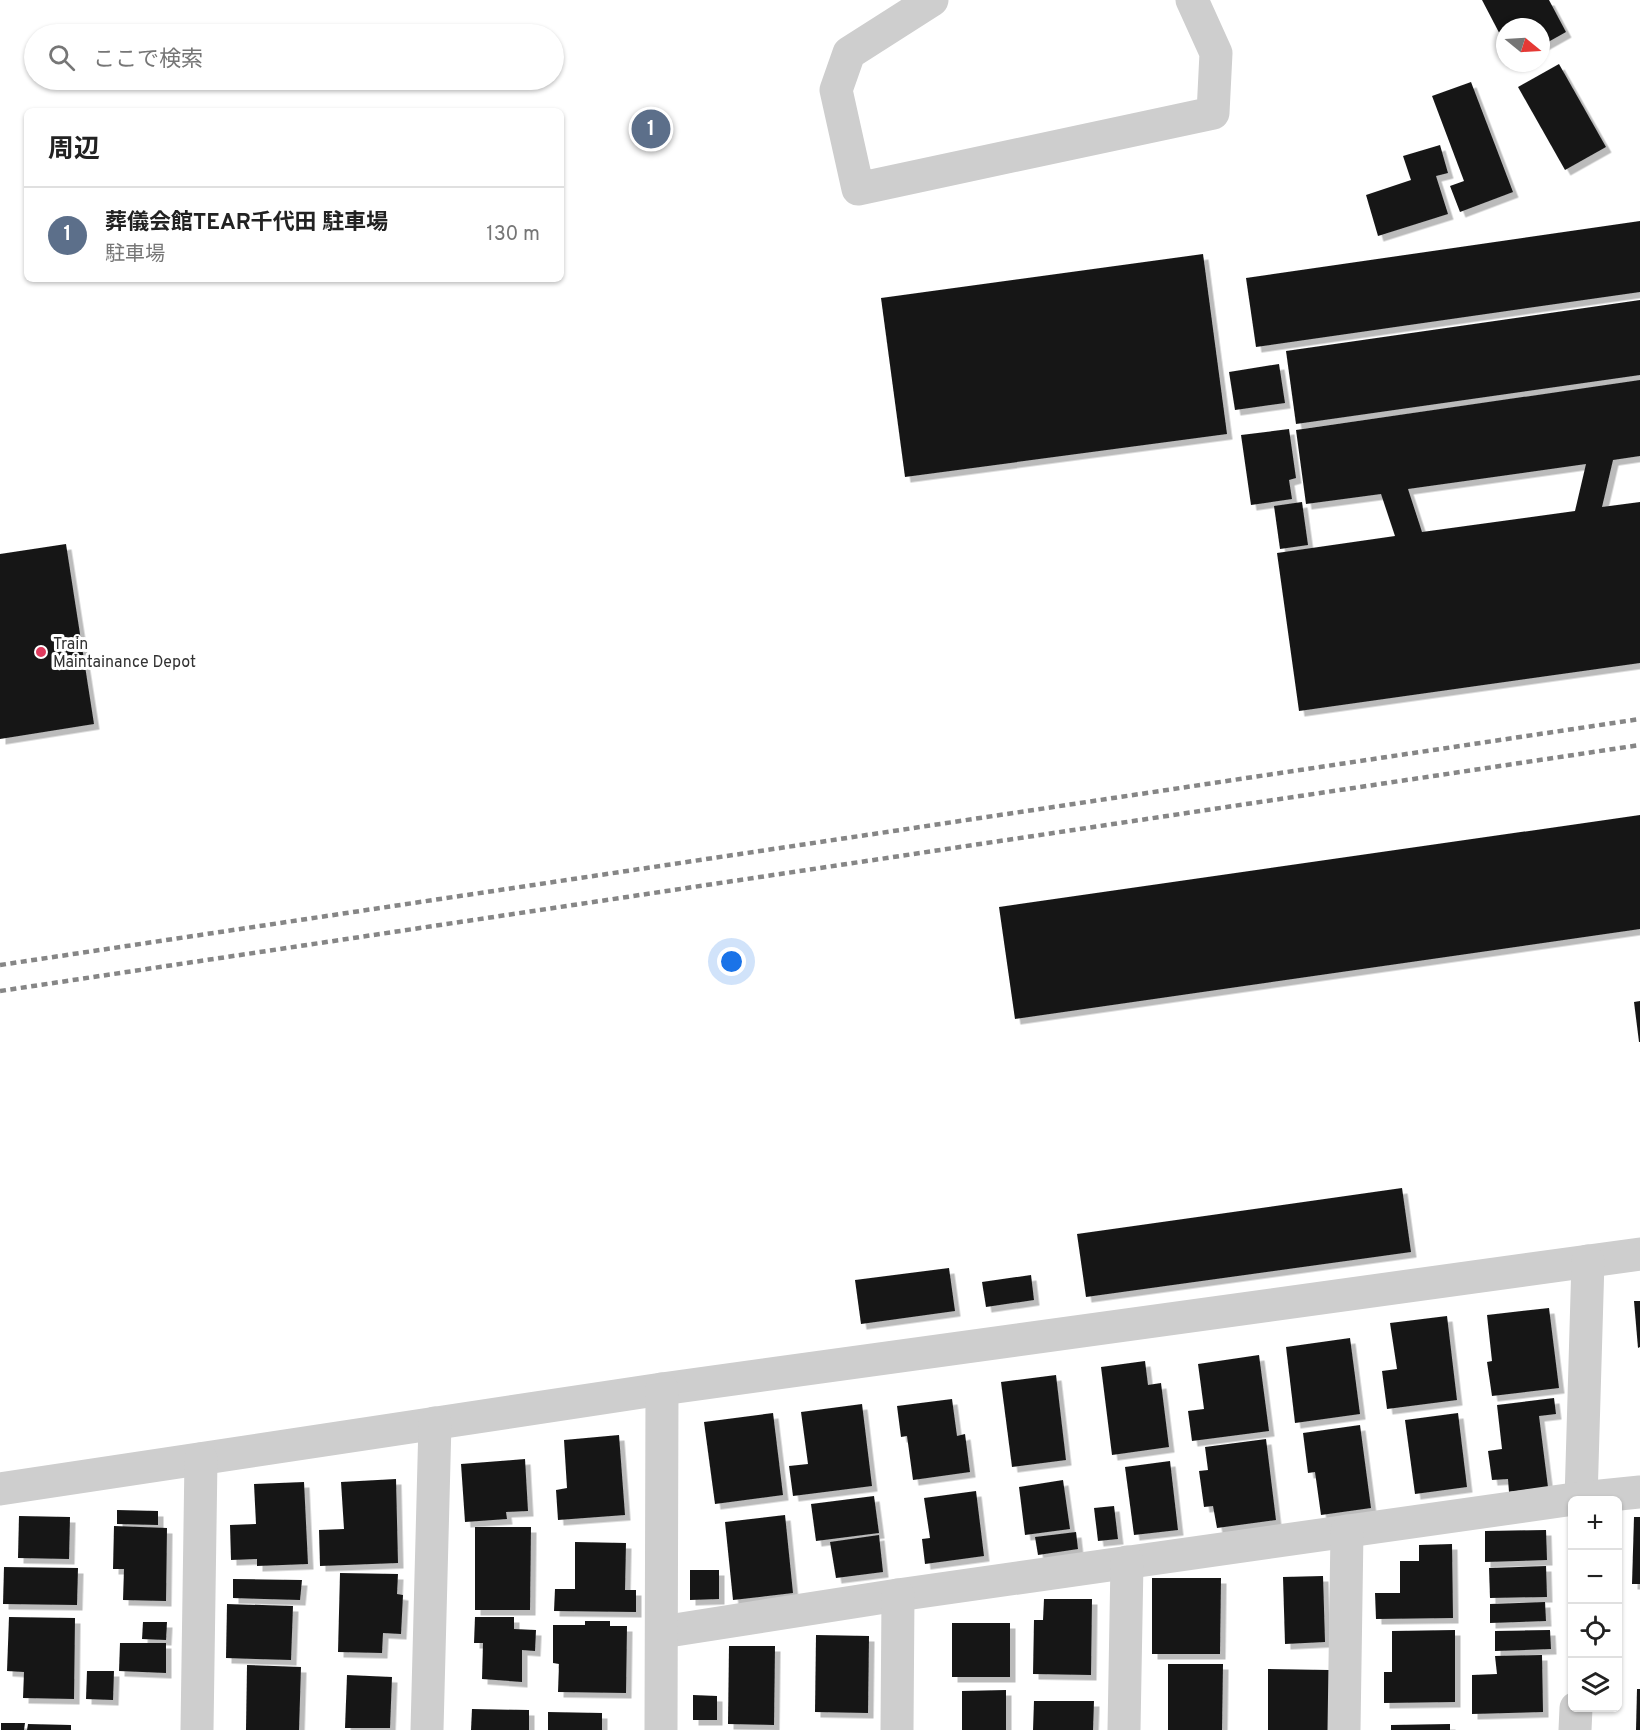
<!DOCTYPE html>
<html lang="ja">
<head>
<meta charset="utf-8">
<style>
	body { margin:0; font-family:Overpass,"Noto Sans JP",sans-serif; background:#f2f2f2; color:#222 }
	.controls { position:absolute; right:18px; bottom:18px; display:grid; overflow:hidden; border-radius:9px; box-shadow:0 2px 4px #0004 }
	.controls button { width:54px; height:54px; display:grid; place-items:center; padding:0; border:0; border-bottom:2px solid #e0e0e0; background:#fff; color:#222; font:30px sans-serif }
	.compass { position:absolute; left:1496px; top:18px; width:54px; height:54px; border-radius:50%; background:#fff; box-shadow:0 2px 4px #0004; rotate:108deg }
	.you { position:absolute; left:732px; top:962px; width:21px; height:21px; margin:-15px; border:4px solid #fff; border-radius:50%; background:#1a73e8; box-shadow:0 0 0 9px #1a73e833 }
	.badge { display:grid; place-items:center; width:39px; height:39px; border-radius:50%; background:#0f766e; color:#fff; font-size:20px; font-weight:700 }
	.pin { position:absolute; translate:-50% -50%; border:3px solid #fff; box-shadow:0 2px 6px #0006 }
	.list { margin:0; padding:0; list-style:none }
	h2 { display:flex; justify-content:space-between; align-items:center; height:78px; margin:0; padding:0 24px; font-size:26px }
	h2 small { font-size:20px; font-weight:400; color:#767676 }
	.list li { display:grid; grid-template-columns:39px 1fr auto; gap:18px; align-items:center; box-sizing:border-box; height:96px; padding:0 24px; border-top:2px solid #e0e0e0 }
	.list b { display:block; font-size:22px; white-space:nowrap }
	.list p { margin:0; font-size:20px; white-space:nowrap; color:#767676 }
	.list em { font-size:20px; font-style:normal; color:#767676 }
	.icon { flex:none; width:33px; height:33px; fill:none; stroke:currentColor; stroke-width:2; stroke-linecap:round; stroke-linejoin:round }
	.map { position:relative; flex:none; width:1640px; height:1730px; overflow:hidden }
	.search { position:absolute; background:#fff; box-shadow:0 2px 4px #0004; left:24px; top:24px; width:540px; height:66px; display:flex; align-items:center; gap:15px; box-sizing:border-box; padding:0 21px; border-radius:33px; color:#767676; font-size:22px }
	.panel { position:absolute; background:#fff; box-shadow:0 2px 4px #0004; left:24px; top:108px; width:540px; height:174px; border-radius:9px }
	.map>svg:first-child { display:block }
	.building { fill:#181818; fill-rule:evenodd; filter:url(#shadow) }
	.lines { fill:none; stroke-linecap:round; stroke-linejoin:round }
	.minor { stroke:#cecece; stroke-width:33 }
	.rail { stroke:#868686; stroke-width:4.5; stroke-dasharray:6 4.5; stroke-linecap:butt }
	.poi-dot { fill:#df3b5e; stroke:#fff; stroke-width:2 }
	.labels { text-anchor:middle; stroke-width:6; stroke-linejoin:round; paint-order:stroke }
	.poi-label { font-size:16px; fill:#313131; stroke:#fff; text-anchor:start }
</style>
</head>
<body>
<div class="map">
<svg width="1640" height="1730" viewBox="0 0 1640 1730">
	<defs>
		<filter id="shadow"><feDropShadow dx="5.5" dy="5.5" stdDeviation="0" flood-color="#0004"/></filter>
	</defs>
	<rect width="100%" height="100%" fill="#fff"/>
	<g class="building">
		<path d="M1482,0H1549L1566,32L1541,46V27H1505V44Z"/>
		<path d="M1559,64L1606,147L1565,170L1518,87Z"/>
		<path d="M1471,82L1513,192L1460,212L1450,186L1464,181L1432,96Z"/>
		<path d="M1440,145L1448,173L1436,176L1448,214L1378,236L1366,195L1411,180L1403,156Z"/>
		<path d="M1640,221V292L1256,347L1246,278Z"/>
		<path d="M1203,254L1227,434L905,477L881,298Z"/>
		<path d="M1640,300V375L1296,424L1286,351Z"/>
		<path d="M1279,364L1285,403L1235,410L1229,372Z"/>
		<path d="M1640,380V456L1613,460L1602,507L1640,502V663L1299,711L1277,553L1395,536L1381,494L1396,492L1306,504L1296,430ZM1586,464L1575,511L1422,532L1408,489Z"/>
		<path d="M1289,429L1296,478L1289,480L1292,499L1251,505L1241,435Z"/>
		<path d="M1302,502L1308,545L1280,549L1274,506Z"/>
		<path d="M66,544L94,724L0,739V554Z"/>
		<path d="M1640,815V929L1015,1019L999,907Z"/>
		<path d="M1640,1001V1042H1639L1634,1002Z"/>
		<path d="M1402,1188L1411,1252L1086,1297L1077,1234Z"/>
		<path d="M949,1268L955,1311L861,1324L855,1280Z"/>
		<path d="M1031,1275L1034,1300L986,1307L982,1282Z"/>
		<path d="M1634,1301H1640V1347L1638,1348Z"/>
		<path d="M1549,1308L1559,1388L1492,1396L1487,1362L1492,1361L1487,1315Z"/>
		<path d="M1447,1316L1457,1400L1387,1409L1382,1371L1397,1369L1390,1323Z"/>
		<path d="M1350,1338L1360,1414L1295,1423L1286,1347Z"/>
		<path d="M1259,1355L1269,1431L1192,1441L1188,1411L1204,1409L1198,1364Z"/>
		<path d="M1145,1361L1148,1385L1161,1383L1169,1447L1112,1455L1101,1367Z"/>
		<path d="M1056,1375L1066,1460L1012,1467L1001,1382Z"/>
		<path d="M1554,1398L1556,1414L1539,1416L1548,1487L1509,1492L1508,1479L1492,1480L1488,1451L1502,1449L1497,1405Z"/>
		<path d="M952,1399L957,1436L965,1434L970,1472L913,1480L907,1436L901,1437L897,1406Z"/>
		<path d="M862,1404L872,1486L793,1496L789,1466L808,1464L801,1412Z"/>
		<path d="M773,1413L783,1495L715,1504L704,1422Z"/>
		<path d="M1458,1413L1467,1487L1415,1494L1405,1420Z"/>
		<path d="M1360,1425L1371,1508L1321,1515L1315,1472L1308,1473L1303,1433Z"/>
		<path d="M619,1435L625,1515L558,1520L556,1490L567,1488L564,1440Z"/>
		<path d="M1266,1439L1276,1520L1217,1528L1213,1506L1204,1507L1199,1471L1208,1470L1205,1447Z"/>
		<path d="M525,1459L528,1511L506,1512L507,1519L465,1522L461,1464Z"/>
		<path d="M1170,1461L1178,1530L1134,1535L1125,1467Z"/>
		<path d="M396,1479L398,1563L320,1566L319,1530L344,1529L341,1482Z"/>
		<path d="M1063,1480L1070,1529L1025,1535L1019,1487Z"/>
		<path d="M304,1482L308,1564L257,1566V1559L231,1560L230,1525L256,1524L254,1484Z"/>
		<path d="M976,1491L984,1556L925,1564L922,1539L930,1538L924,1498Z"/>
		<path d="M874,1496L879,1533L816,1541L811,1504Z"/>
		<path d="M1114,1506L1118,1539L1098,1541L1094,1508Z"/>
		<path d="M117,1510L158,1511V1525L117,1524Z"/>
		<path d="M785,1515L793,1593L733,1600L725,1522Z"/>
		<path d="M19,1516L70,1517L69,1559L18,1558Z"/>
		<path d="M1634,1517H1640V1584H1632Z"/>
		<path d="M114,1526L167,1528L166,1601L123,1600L124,1569H113Z"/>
		<path d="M475,1527H531L530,1610H475Z"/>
		<path d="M1546,1530L1547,1560L1485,1562V1531Z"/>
		<path d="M1076,1532L1078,1549L1038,1555L1035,1537Z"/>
		<path d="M879,1535L883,1572L836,1578L830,1542Z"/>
		<path d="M575,1542L626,1543L625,1590H636V1612L554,1611L555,1589H575Z"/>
		<path d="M1452,1544L1453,1618L1376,1619L1375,1593H1400V1561H1419V1545Z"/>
		<path d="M1546,1566L1547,1597L1490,1598L1489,1568Z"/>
		<path d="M4,1567L78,1568L77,1605L3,1604Z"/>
		<path d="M690,1570H719V1599L690,1600Z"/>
		<path d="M340,1573L398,1574L397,1594L403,1595L401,1634L383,1633L382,1653L338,1652Z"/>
		<path d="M1323,1576L1325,1642L1285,1644L1283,1577Z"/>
		<path d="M1152,1578H1221L1220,1654H1152Z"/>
		<path d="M233,1579L302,1580L300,1600L233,1598Z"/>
		<path d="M1044,1599H1092L1091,1675L1033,1674L1034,1620H1043Z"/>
		<path d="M1545,1602L1546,1621L1490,1623V1604Z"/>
		<path d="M227,1604L293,1606L291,1660L226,1658Z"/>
		<path d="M9,1617L75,1618L74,1699L23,1698L24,1672L7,1671Z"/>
		<path d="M475,1617H514V1629L536,1630L535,1651L522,1650V1682L482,1679L483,1643H474Z"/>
		<path d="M585,1621H610V1626H627L626,1693L558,1692L559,1664L553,1663V1625H585Z"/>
		<path d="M143,1622H167L166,1640L142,1639Z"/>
		<rect x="952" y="1623" width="58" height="54"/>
		<path d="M1455,1630V1702L1384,1703V1672H1392V1631Z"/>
		<path d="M1550,1630L1551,1649L1495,1651V1631Z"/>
		<path d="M816,1635L869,1636L868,1713L815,1712Z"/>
		<path d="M120,1643H166V1673L119,1671Z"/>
		<path d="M729,1646H775L774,1725L728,1724Z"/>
		<path d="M1542,1655L1543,1712L1472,1714V1675L1497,1674L1495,1656Z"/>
		<path d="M1168,1664H1223L1222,1730H1168Z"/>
		<path d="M247,1665L301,1667L299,1730H246Z"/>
		<path d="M1268,1669L1329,1670V1730H1268Z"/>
		<path d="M87,1671H114L113,1700L86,1699Z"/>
		<path d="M347,1675L392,1677L390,1728H345Z"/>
		<path d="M1637,1689H1640V1730H1636Z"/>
		<path d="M1006,1690V1730H962V1691Z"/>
		<path d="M693,1695L717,1696V1720H693Z"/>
		<path d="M1034,1701H1094L1093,1730H1033Z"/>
		<path d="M472,1709L529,1710V1730H471Z"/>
		<path d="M548,1712L602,1713V1730H548Z"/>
		<path d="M1,1723H25L24,1730H1Z"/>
		<path d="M28,1724L71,1725V1730H27Z"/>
		<path d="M1450,1724V1730H1391V1725Z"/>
	</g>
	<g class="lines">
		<g class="minor">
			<path d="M932,0L849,53L836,90L858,189L1213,113L1216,53L1192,0"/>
			<path d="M0,1489L662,1389L1640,1254"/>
			<path d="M1581,1500L1588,1261"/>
			<path d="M662,1632L898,1595L1581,1498L1640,1492"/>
			<path d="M197,1730L201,1459"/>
			<path d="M427,1730L435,1423"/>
			<path d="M661,1730L662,1389"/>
			<path d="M897,1730L898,1595"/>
			<path d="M1124,1730L1127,1562"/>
			<path d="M1344,1730L1347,1531"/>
			<path d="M1575,1730L1576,1708"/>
		</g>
		<g class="rail">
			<path d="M0,965L1640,719"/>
			<path d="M0,991L1640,745"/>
		</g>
	</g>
	<circle class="poi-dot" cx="41" cy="652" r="6"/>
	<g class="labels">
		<g class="poi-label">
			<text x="53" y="649">Train<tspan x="53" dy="18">Maintainance Depot</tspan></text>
		</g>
	</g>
</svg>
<div class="controls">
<button>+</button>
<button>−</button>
<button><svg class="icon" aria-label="locate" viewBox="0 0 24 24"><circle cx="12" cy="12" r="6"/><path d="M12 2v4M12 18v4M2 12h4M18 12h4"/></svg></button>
<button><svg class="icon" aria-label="layers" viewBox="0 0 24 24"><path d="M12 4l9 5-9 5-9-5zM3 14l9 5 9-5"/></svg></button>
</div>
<svg class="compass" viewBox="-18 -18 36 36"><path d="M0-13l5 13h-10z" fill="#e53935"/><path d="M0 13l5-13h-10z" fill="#767676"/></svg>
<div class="you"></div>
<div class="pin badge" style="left:651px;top:129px;background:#5c6f8a">1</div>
<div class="search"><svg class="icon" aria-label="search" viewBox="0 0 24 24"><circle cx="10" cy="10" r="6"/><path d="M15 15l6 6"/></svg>ここで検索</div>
<section class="panel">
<h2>周辺<small></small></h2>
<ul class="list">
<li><span class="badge" style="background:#5c6f8a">1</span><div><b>葬儀会館TEAR千代田 駐車場</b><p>駐車場</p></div><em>130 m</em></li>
</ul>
</section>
</div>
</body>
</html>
